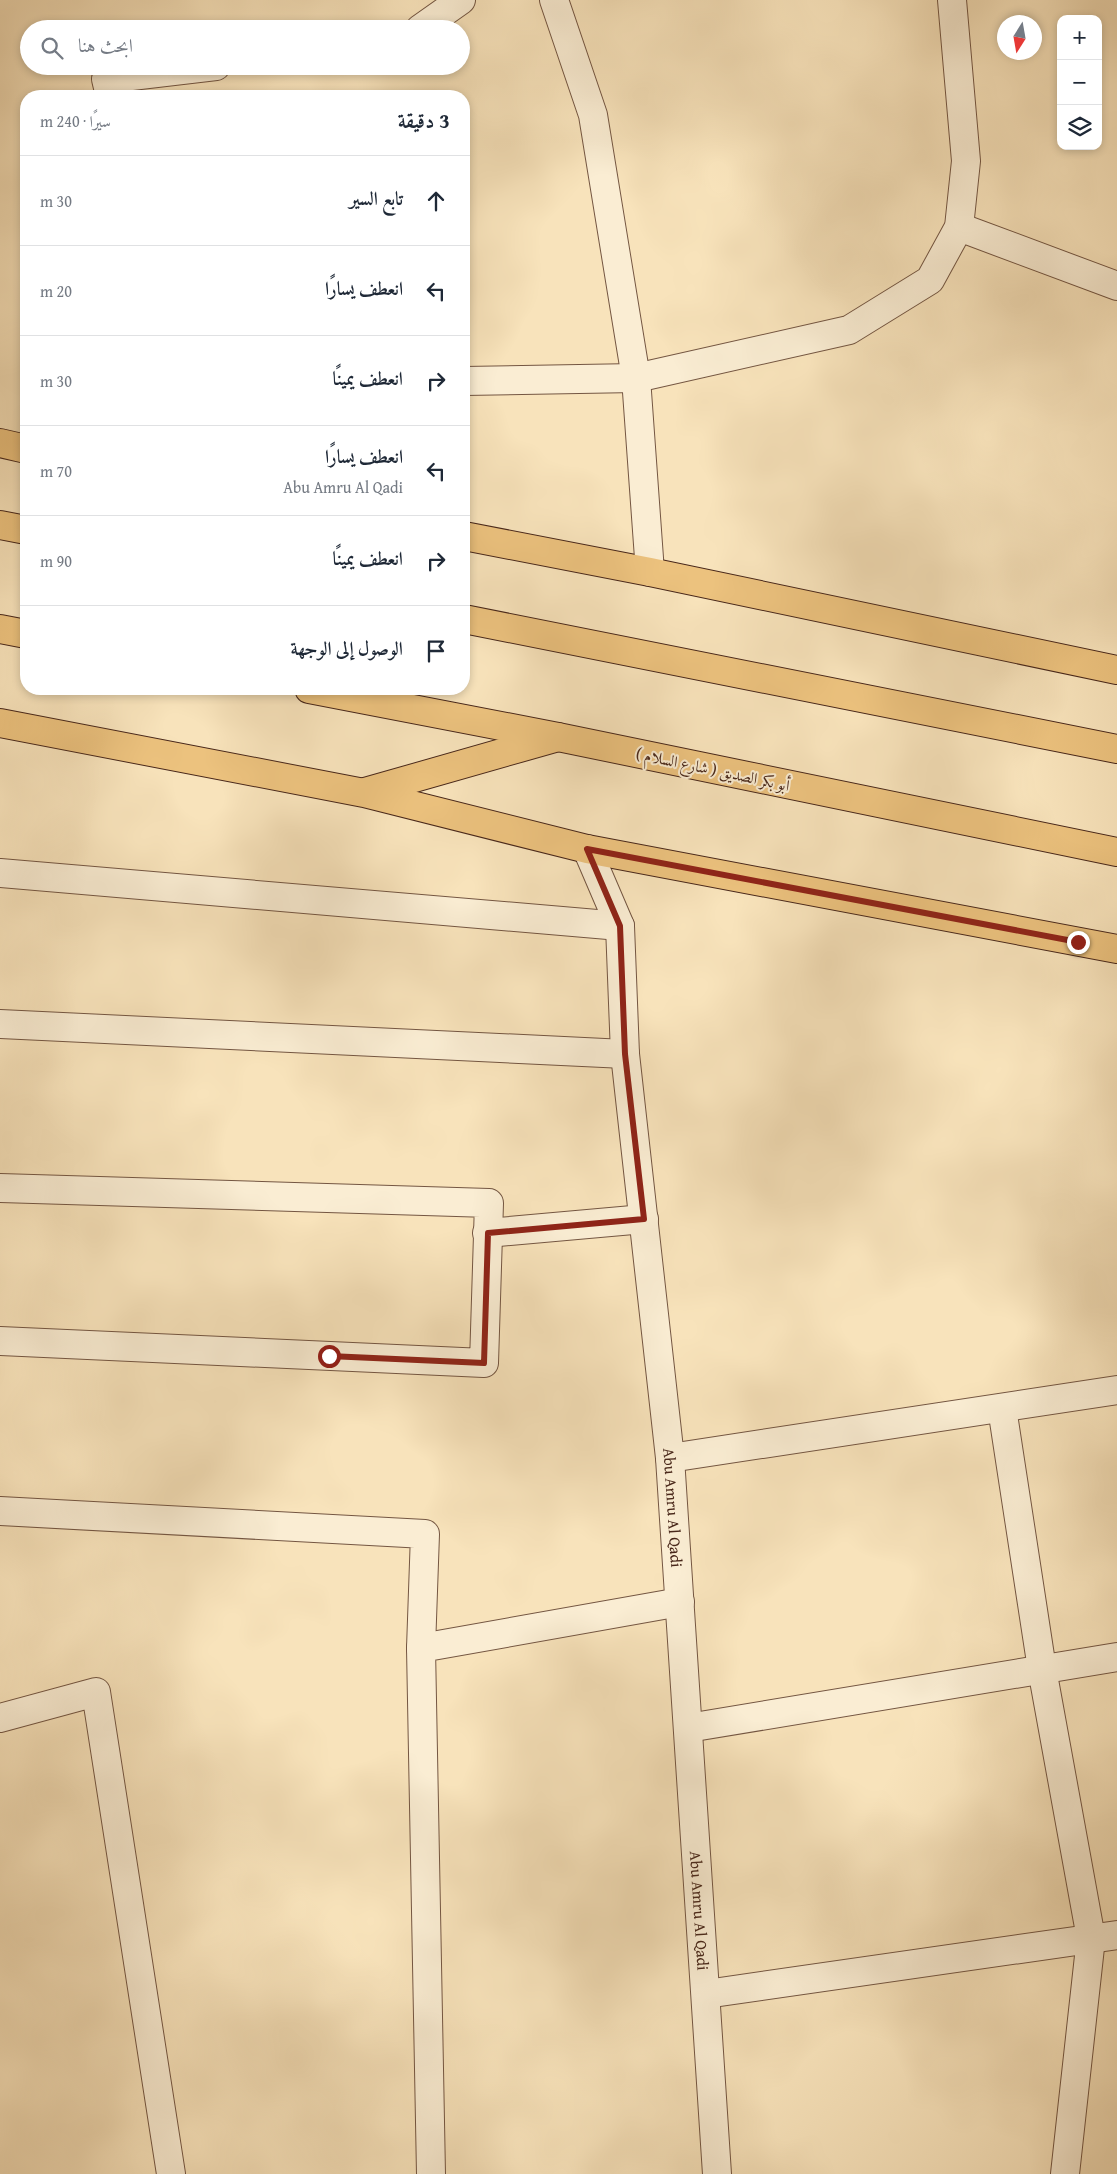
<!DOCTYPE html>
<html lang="ar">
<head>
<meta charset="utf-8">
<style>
	body { margin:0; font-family:"Gentium Book Plus",Amiri,serif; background:#f6f6f7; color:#1f2937; direction:rtl }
	.controls { position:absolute; right:15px; top:15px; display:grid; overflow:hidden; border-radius:10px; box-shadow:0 2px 8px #0003 }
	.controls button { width:45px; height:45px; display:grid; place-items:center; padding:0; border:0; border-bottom:1px solid #e0e1e3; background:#fff; color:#1f2937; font:25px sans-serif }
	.compass { position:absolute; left:997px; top:15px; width:45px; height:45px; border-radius:50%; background:#fff; box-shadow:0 2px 8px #0003; rotate:191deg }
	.stop { position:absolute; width:15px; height:15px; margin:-11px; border:4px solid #8f2418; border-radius:50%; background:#fff }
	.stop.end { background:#8f2418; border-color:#fff; box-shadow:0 1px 5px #0008 }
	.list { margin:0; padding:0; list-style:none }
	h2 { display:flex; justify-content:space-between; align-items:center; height:65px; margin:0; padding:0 20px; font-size:21px }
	h2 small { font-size:16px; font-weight:400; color:#747a83 }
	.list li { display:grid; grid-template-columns:32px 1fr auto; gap:15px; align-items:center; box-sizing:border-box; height:90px; padding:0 20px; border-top:1px solid #e0e1e3 }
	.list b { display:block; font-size:19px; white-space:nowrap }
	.list p { margin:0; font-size:16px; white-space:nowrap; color:#747a83 }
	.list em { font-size:16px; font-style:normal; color:#747a83 }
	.icon { flex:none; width:28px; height:28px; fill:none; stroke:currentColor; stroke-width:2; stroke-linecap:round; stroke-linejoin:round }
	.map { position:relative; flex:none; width:1117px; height:2174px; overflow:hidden; direction:ltr }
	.search { position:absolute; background:#fff; box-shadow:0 2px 8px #0003; left:20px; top:20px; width:450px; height:55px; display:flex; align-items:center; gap:12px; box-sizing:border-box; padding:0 18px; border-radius:28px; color:#747a83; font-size:19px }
	.panel { position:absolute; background:#fff; box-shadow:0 2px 8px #0003; left:20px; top:90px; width:450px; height:605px; border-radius:20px; direction:rtl }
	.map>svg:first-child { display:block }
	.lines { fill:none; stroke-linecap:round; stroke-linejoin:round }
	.minor-casing { stroke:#745642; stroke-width:30 }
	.major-casing { stroke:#48271a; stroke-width:30 }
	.highway-casing { stroke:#48271a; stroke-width:30 }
	.minor { stroke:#faedd3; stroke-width:28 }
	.major { stroke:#ecc27e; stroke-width:28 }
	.highway { stroke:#ecc27e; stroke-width:28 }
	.route { stroke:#8f2418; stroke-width:6 }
	.labels { text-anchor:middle; stroke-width:4; stroke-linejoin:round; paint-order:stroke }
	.street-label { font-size:16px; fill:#48271a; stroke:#faedd3 }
</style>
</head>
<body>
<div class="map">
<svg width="1117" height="2174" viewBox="0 0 1117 2174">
	<rect width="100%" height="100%" fill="#f8e3bb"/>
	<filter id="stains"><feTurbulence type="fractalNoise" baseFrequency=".004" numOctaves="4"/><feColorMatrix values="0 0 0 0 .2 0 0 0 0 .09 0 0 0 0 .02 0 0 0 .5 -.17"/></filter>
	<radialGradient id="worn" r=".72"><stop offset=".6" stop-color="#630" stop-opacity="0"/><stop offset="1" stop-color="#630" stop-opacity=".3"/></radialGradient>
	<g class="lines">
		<g class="minor-casing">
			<g id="minor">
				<path d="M554,0L593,115L636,378L650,572"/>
				<path d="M420,29L461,0"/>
				<path d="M110,96L106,79L216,66"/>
				<path d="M959,227L1117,286"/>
				<path d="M464,381L636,378L849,330L930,280L959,227L966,161L952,0"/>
				<path id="s1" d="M587,849L620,926L625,1054L670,1458L717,2174"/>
				<path d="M0,873L620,926"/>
				<path d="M0,1024L625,1054"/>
				<path d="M0,1188L489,1203L484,1363L0,1341"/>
				<path d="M487,1233L644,1219"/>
				<path d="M1002,1408L1042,1669L1091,1938L1065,2174"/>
				<path d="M670,1458L1117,1390"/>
				<path d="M0,1511L425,1534L421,1648"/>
				<path d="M0,1718L96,1692L171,2174"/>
				<path d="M688,1728L1117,1657"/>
				<path d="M706,1994L1117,1935"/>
				<path d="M431,2174L421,1648L680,1602"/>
			</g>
		</g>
		<g class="major-casing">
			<g id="major">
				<path d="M0,443L26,449"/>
				<path d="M464,536L650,572L1117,670"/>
				<path d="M0,723L364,793L587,849L1117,949"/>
				<path d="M365,792L558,737"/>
			</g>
		</g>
		<g class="highway-casing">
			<g id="highway">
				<path d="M0,525L26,530"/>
				<path d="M464,619L1117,749"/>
				<path d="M0,629L26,634"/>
				<path d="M309,689L558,737L1117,852"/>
			</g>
		</g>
		<use href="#minor" class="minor"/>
		<use href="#major" class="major"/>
		<use href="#highway" class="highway"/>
	</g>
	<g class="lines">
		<path class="route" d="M329,1356L484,1363L488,1233L644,1219L625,1054L620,926L587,849L1078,942"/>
	</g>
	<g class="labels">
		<g class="street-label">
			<text transform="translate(713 769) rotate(12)" y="6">( شارع السلام ) أبو بكر الصديق</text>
			<text dy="6" stroke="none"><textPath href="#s1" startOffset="668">Abu Amru Al Qadi</textPath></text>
			<text dy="6" stroke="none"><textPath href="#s1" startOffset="1072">Abu Amru Al Qadi</textPath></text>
		</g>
	</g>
	<rect width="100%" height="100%" filter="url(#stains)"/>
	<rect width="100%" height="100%" fill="url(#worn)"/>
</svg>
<div class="controls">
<button>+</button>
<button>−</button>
<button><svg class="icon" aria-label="layers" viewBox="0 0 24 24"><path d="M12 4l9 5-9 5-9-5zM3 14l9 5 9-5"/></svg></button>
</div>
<svg class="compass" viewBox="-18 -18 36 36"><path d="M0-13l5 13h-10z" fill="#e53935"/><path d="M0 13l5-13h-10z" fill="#747a83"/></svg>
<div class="stop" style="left:329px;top:1356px"></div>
<div class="stop end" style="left:1078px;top:942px"></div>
<div class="search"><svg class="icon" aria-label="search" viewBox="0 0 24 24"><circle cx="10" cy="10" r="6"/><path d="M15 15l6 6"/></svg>ابحث هنا</div>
<section class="panel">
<h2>3 دقيقة<small>سيرًا · 240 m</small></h2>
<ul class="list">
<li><svg class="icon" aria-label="ahead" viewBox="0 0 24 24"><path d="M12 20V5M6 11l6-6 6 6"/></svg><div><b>تابع السير</b></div><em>30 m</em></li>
<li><svg class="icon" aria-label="left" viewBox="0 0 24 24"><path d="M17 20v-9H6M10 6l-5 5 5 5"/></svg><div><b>انعطف يسارًا</b></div><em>20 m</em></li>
<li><svg class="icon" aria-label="right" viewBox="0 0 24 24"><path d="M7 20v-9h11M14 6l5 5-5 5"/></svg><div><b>انعطف يمينًا</b></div><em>30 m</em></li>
<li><svg class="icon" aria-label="left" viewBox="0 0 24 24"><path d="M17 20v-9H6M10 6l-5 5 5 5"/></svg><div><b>انعطف يسارًا</b><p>Abu Amru Al Qadi</p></div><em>70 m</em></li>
<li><svg class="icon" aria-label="right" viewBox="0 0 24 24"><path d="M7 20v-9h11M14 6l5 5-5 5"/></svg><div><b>انعطف يمينًا</b></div><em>90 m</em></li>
<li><svg class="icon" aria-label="arrive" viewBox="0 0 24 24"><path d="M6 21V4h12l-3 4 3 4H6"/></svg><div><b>الوصول إلى الوجهة</b></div></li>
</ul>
</section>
</div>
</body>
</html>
